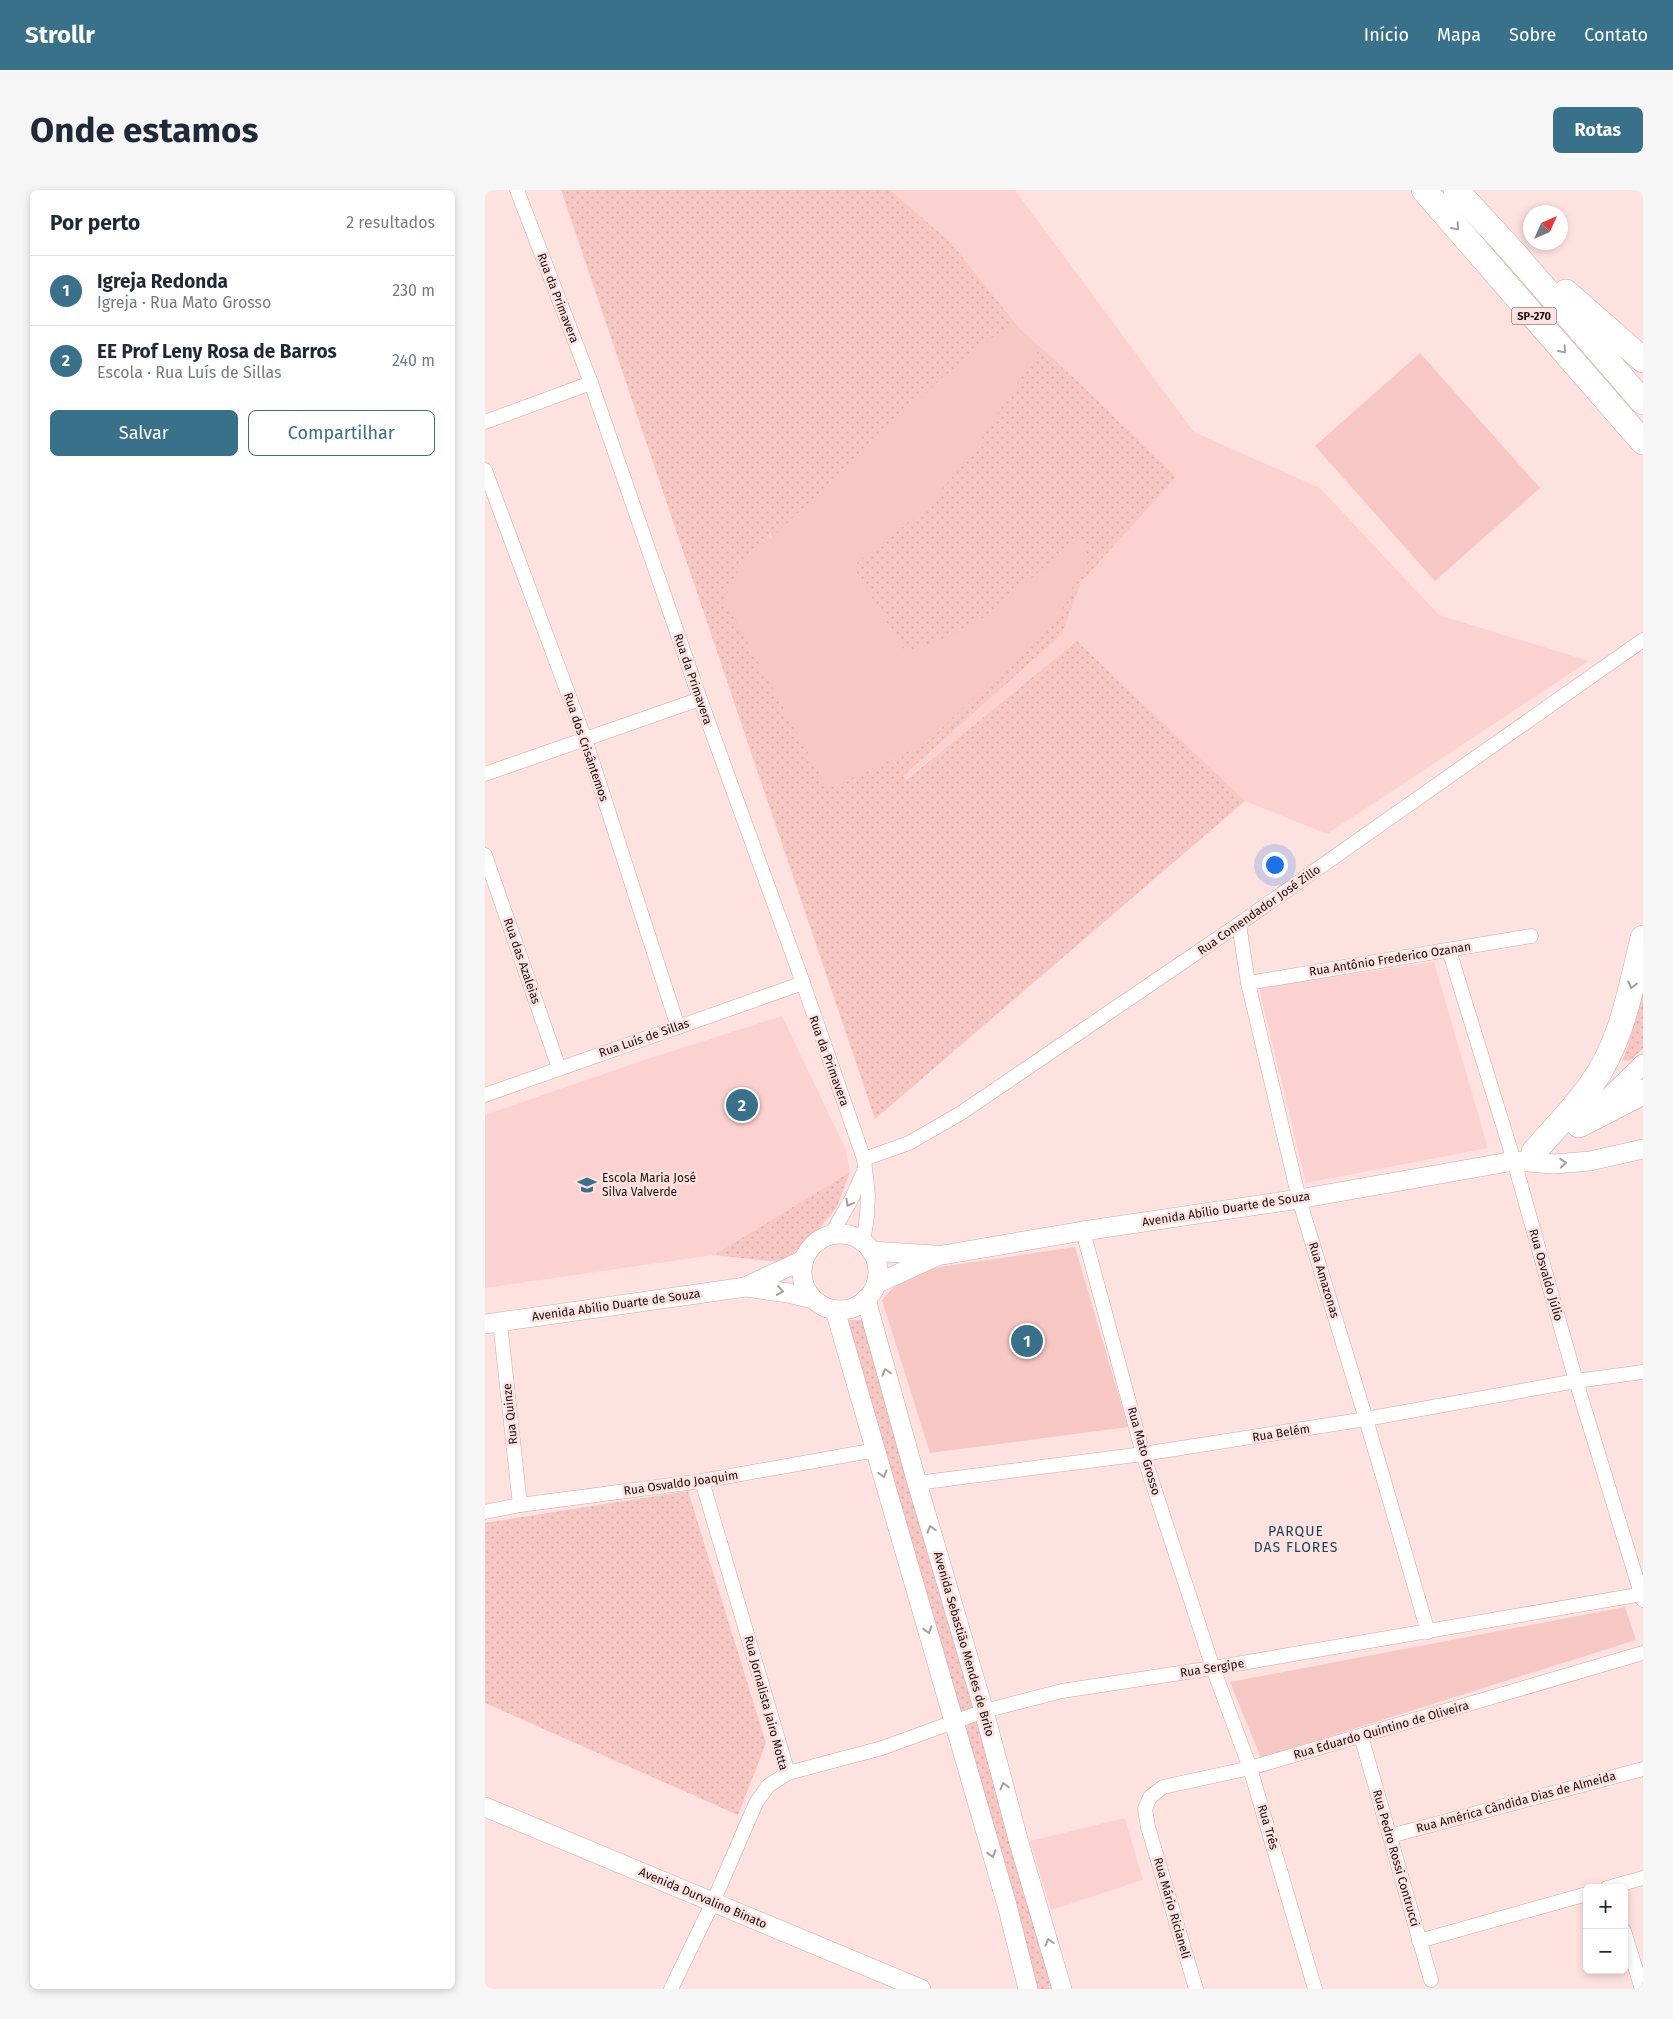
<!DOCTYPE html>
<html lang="pt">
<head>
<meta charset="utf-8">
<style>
	body { margin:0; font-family:"Fira Sans",sans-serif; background:#f6f6f7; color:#1f2937 }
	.controls { position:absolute; right:15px; bottom:15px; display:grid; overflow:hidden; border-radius:8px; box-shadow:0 2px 8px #0003 }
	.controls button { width:45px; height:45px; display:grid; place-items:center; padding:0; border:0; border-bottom:1px solid #e0e1e3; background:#fff; color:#1f2937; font:25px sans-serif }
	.compass { position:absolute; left:1038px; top:15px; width:45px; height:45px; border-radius:50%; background:#fff; box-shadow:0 2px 8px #0003; rotate:45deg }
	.you { position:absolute; left:789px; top:674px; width:18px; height:18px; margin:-12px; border:4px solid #fff; border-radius:50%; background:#1a73e8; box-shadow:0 0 0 8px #1a73e833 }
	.badge { display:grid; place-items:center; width:32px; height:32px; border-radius:50%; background:#39708a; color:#fff; font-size:16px; font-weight:700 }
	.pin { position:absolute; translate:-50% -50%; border:2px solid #fff; box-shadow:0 1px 5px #0006 }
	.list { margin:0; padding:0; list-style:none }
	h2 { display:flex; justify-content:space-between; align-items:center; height:65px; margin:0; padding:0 20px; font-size:21px }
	h2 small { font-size:16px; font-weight:400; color:#747a83 }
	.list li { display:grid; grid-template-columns:32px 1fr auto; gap:15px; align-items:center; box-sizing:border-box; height:70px; padding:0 20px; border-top:1px solid #e0e1e3 }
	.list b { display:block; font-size:19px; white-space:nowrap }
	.list p { margin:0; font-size:16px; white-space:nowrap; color:#747a83 }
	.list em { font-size:16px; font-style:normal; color:#747a83 }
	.actions { display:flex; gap:10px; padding:15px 20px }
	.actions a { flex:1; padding:11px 0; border:1px solid #39708a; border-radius:8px; text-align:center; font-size:18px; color:#39708a }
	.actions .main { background:#39708a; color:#fff }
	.map { position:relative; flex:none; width:1158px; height:1799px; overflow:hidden; border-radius:8px }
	header { display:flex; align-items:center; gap:30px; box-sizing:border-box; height:70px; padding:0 25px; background:#39708a; color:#fff }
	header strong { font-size:24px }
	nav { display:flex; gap:28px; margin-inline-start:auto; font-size:18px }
	.intro { display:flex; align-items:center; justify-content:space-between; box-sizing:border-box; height:120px; padding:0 30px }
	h1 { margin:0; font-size:35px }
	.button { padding:12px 22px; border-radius:8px; background:#39708a; color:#fff; font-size:18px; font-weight:700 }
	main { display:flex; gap:30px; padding:0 30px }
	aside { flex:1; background:#fff; border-radius:8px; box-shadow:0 2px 8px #0003 }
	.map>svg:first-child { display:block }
	.built { fill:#fcd2d0 }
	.grass { fill:url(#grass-dots); fill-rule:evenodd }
	.green { fill:#f7c7c4 }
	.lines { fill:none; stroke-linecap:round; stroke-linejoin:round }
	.street-casing { stroke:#c9a9a7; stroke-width:15 }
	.secondary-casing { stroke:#c9a9a7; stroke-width:20 }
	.highway-casing { stroke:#c9a9a7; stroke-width:26 }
	.street { stroke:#fff; stroke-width:14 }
	.secondary { stroke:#fff; stroke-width:19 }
	.highway { stroke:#fff; stroke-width:25 }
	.oneway { stroke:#a39f9f }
	.labels { text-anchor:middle; stroke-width:5; stroke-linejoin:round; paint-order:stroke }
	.shield { fill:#fde2e0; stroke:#5e4e4e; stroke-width:1 }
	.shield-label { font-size:11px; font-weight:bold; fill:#1a0f0f }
	.street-label { font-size:12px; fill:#1a0f0f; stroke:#fde2e0 }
	.poi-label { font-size:12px; fill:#1a0f0f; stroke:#fde2e0; text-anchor:start }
	.neighbourhood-label { font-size:14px; letter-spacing:1px; fill:#19465b; stroke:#fde2e0 }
</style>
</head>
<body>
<header>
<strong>Strollr</strong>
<nav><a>Início</a><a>Mapa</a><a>Sobre</a><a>Contato</a></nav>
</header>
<div class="intro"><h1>Onde estamos</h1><a class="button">Rotas</a></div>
<main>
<aside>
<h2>Por perto<small>2 resultados</small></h2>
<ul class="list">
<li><span class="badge">1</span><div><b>Igreja Redonda</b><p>Igreja · Rua Mato Grosso</p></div><em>230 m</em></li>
<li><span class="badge">2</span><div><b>EE Prof Leny Rosa de Barros</b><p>Escola · Rua Luís de Sillas</p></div><em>240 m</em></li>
</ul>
<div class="actions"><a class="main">Salvar</a><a>Compartilhar</a></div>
</aside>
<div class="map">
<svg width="1158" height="1799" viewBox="0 0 1158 1799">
	<defs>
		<pattern id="grass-dots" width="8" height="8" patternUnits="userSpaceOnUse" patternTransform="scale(1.25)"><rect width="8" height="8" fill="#f7c7c4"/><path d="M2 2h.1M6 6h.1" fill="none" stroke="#d3aaa7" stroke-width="1.8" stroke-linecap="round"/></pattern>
	</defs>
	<rect width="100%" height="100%" fill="#fde2e0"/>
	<g class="built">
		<path d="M194,0H530L709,242L835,298L954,425L1104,471L842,644L760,611L592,451L420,590L297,393Z"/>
		<path d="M949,772L1003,958L821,993L774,798Z"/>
		<path d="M297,826L361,960L365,982L229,1065L0,1098V925L159,870Z"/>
		<path d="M640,1628L658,1690L566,1720L545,1651Z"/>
	</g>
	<g class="grass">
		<path d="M76,0H405L466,53L534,138L590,189L691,287L596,392L577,444L418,586L421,590L592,451L760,611L390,929ZM283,339L412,575V576L297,393Z"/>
		<path d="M1158,801V858L1145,871L1138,870L1152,827Z"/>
		<path d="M365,982L352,1017L333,1040L309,1063L294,1072L229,1065Z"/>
		<path d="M361,1130H380L572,1799H552L476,1539Z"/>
		<path d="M203,1301L281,1553L253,1625L0,1513V1333Z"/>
	</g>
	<g class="green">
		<path d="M528,131L553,162L484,267L441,318L368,376L420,462L465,446L507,423L594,346L605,369L594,384L575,424L443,552L343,599L239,410L255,377L457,188Z"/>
		<path d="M935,163L1055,298L950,391L830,256Z"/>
		<path d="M590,1057L643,1237L445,1263L397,1110L415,1090L428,1081Z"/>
		<path d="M1140,1417L1151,1450L776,1568L745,1492Z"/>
	</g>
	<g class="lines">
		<g class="street-casing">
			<g id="street">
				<path d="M32,0L106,193L215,509L318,793L379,969L383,1006L382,1026L378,1053"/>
				<path d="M0,232L106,193"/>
				<path d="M0,280L100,549L193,837"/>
				<path d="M0,584L215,509"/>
				<path d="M0,665L74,878"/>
				<path d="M754,734L763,793L814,1009L881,1229L943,1442"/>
				<path d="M964,760L1029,971L1091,1191L1158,1410"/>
				<path d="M763,793L1046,746"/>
				<path d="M0,905L318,793"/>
				<path d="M379,969L424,953L476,923L754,734L1158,450"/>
				<path d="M598,1041L658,1264L728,1478L765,1578L830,1799"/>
				<path d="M346,1045L367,1008L379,981"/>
				<path d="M15,1132L35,1315"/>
				<path d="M432,1293L658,1264L881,1229L1091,1191L1158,1182"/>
				<path d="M0,1322L35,1315L217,1291L391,1260"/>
				<path d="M876,1546L946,1790"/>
				<path d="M303,1583L397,1558L499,1521L577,1501L728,1478L1158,1404"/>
				<path d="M905,1646L1158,1579"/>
				<path d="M1122,1698L1158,1688"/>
				<path d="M1139,1741L1157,1799"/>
				<path d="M934,1751L1102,1704"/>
				<path d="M186,1799L228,1712L271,1613L283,1596L303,1583L217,1291"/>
				<path d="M711,1799L663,1637L660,1619L665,1607L678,1597L765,1578L1158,1463"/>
			</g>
		</g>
		<g class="secondary-casing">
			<g id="secondary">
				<path d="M1111,920L1158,874"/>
				<circle cx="355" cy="1082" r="38"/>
				<path d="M386,1061L449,1065"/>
				<path d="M391,1094L452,1066L598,1041L814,1009L1029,971L1069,974L1105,971L1158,959"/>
				<path d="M262,1096L318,1070"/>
				<path d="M381,1109L432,1293L499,1521L534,1653L577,1799"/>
				<path d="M350,1120L522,1715L543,1799"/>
				<path d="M0,1134L261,1097L303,1103L328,1109"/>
				<path d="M0,1617L436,1799"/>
			</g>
		</g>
		<g class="highway-casing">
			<g id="highway">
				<path d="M939,0L1158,252"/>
				<path d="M971,0L1028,62L1158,212"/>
				<path d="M1081,102L1158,170"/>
				<path d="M1094,935L1158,902"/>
				<path d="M1049,962C1068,940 1089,919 1106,895C1137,853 1146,797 1158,748"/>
			</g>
		</g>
		<use href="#street" class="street"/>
		<use href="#secondary" class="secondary"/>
		<use href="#highway" class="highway"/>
	</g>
	<defs><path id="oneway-chevron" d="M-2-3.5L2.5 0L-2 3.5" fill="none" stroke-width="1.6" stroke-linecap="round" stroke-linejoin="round" transform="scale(1.25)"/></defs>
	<g class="oneway">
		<use href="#oneway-chevron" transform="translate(971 37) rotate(49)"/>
		<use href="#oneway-chevron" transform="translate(1078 160) rotate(49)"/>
		<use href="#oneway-chevron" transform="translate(1147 795) rotate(104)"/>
		<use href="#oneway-chevron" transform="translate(1078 973) rotate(-4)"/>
		<use href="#oneway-chevron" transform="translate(364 1013) rotate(119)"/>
		<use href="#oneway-chevron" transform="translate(295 1101) rotate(8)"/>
		<use href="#oneway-chevron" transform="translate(401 1182) rotate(-106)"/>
		<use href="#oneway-chevron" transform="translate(398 1284) rotate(74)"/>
		<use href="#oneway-chevron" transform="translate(446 1339) rotate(-106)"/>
		<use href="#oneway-chevron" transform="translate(443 1440) rotate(74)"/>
		<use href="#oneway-chevron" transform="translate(519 1596) rotate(-105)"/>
		<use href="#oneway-chevron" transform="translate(507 1664) rotate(74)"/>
		<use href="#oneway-chevron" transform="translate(564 1752) rotate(-106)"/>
	</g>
	<defs>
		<g id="school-bare" transform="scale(1.5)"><path d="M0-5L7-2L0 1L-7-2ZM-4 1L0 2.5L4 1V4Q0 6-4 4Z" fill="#39708a" stroke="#fde2e0" stroke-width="2.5" paint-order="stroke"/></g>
	</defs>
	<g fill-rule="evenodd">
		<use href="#school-bare" x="102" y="995"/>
	</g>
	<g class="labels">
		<rect class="shield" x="1026.5" y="117.5" width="45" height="17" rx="4"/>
		<g class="shield-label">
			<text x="1049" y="130">SP-270</text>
		</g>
		<g class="street-label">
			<text transform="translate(73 108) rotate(69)" y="4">Rua da Primavera</text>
			<text transform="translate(208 489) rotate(71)" y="4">Rua da Primavera</text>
			<text transform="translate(101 557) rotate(71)" y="4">Rua dos Crisântemos</text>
			<text transform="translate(774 720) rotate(-35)" y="4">Rua Comendador José Zillo</text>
			<text transform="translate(905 769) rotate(-9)" y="4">Rua Antônio Frederico Ozanan</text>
			<text transform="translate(37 771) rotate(71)" y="4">Rua das Azaleias</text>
			<text transform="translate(159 848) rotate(-19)" y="4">Rua Luís de Sillas</text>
			<text transform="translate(344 871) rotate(70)" y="4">Rua da Primavera</text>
			<text transform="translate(741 1019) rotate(-9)" y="4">Avenida Abílio Duarte de Souza</text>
			<text transform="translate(1061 1085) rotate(74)" y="4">Rua Osvaldo Júlio</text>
			<text transform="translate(839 1090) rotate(73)" y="4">Rua Amazonas</text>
			<text transform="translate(131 1115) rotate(-8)" y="4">Avenida Abílio Duarte de Souza</text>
			<text transform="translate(25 1224) rotate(-96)" y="4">Rua Quinze</text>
			<text transform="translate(796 1243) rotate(-9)" y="4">Rua Belém</text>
			<text transform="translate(659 1261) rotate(74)" y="4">Rua Mato Grosso</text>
			<text transform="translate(196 1293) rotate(-8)" y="4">Rua Osvaldo Joaquim</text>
			<text transform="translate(479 1454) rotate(74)" y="4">Avenida Sebastião Mendes de Brito</text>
			<text transform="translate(727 1478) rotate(-9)" y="4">Rua Sergipe</text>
			<text transform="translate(281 1513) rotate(75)" y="4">Rua Jornalista Jairo Motta</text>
			<text transform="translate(896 1540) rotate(-16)" y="4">Rua Eduardo Quintino de Oliveira</text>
			<text transform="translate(1031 1612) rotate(-15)" y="4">Rua América Cândida Dias de Almeida</text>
			<text transform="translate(783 1637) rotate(74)" y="4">Rua Três</text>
			<text transform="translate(911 1668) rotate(74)" y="4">Rua Pedro Rossi Contrucci</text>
			<text transform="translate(218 1708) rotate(23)" y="4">Avenida Durvalino Binato</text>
			<text transform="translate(687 1718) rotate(74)" y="4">Rua Mário Ricianeli</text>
		</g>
		<g class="poi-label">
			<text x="117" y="992">Escola Maria José<tspan x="117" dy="14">Silva Valverde</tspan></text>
		</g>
		<g class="neighbourhood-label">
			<text x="811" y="1346">PARQUE<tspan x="811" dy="16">DAS FLORES</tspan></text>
		</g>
	</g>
</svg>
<div class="controls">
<button>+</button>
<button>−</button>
</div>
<svg class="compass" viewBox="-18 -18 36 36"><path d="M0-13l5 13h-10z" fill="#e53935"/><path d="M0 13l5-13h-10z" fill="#747a83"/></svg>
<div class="you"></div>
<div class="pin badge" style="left:542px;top:1151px">1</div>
<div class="pin badge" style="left:257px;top:915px">2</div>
</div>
</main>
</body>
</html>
